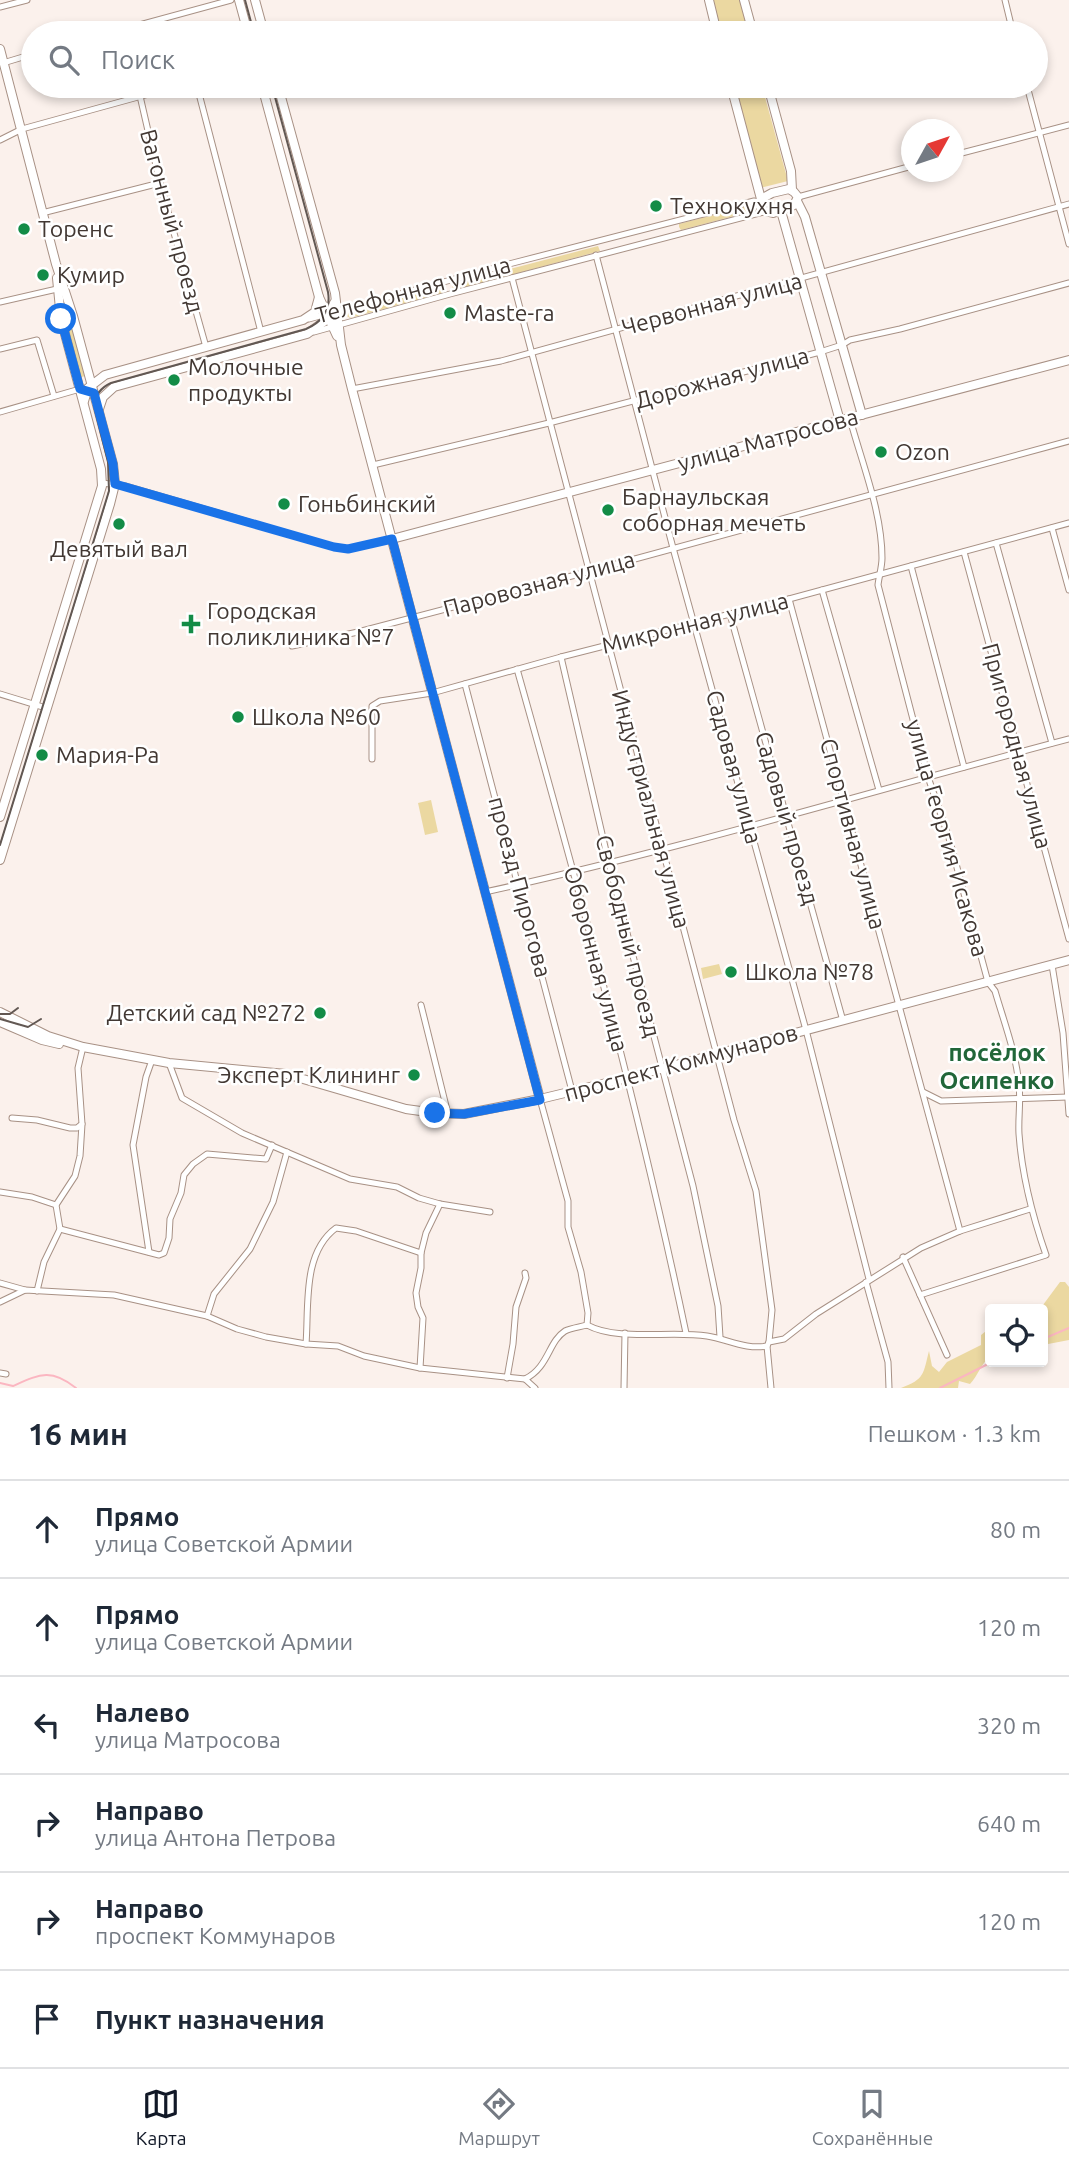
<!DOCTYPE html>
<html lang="ru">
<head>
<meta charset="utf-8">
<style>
	body { margin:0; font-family:Ubuntu,sans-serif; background:#f6f6f7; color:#1f2937 }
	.controls { position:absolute; right:21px; bottom:21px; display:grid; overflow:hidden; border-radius:7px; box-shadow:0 4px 10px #0003 }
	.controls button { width:63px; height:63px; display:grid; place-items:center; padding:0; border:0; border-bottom:2px solid #e0e1e3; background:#fff; color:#1f2937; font:35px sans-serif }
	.compass { position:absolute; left:901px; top:119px; width:63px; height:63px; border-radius:50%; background:#fff; box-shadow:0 4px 10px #0003; rotate:50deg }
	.stop { position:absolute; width:21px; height:21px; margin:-16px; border:5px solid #1a73e8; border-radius:50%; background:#fff }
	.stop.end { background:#1a73e8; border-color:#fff; box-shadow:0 2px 7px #0008 }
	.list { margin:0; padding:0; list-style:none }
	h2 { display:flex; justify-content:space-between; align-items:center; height:91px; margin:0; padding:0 28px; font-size:30px }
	h2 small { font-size:23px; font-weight:400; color:#747a83 }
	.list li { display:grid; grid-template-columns:46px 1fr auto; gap:21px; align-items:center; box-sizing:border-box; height:98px; padding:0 28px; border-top:2px solid #e0e1e3 }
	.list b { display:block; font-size:26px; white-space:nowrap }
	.list p { margin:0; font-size:23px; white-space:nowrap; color:#747a83 }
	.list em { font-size:23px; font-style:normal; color:#747a83 }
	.icon { flex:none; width:38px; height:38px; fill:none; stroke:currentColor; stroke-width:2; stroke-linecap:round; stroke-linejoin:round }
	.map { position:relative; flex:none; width:1069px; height:1388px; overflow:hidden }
	.search { position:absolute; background:#fff; box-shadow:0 4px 10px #0003; left:21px; right:21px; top:21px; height:77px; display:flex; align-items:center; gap:18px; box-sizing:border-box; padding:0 24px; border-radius:38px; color:#747a83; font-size:26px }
	.sheet { height:679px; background:#fff }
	nav { display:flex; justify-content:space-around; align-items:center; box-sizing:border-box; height:98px; border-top:2px solid #e0e1e3; background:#fff; font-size:19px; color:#747a83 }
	nav a { display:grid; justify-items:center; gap:4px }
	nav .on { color:#111827 }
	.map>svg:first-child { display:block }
	.green { fill:#ebd8a1 }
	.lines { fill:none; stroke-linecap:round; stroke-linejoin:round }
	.stream { stroke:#fbb6c1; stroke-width:2 }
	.street-casing { stroke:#a89185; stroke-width:7 }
	.secondary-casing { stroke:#a89185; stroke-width:10 }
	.street { stroke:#fff; stroke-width:5 }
	.secondary { stroke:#fff; stroke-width:8 }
	.tram { stroke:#625853; stroke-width:2 }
	.route { stroke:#1a73e8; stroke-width:9 }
	.poi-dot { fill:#138c47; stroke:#fff; stroke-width:2.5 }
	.labels { text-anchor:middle; stroke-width:5; stroke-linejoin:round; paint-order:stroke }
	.poi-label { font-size:23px; fill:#423833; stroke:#fff; text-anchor:start }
	.street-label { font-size:23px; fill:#423833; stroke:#fff }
	.neighbourhood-label { font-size:24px; font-weight:bold; fill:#216639; stroke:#fff }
</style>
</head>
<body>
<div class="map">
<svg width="1069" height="1388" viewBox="0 0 1069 1388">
	<rect width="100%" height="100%" fill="#fbf1ec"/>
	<g class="green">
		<path d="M710,0H740L748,33H719Z"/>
		<path d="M733,86H762L788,181L760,188Z"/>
		<path d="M755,204L757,210L681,230L679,227V224Z"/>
		<path d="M598,246L600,251L455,290L452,287L453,284Z"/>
		<path d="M441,287L444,290L443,293L350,318L347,316L348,312Z"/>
		<path d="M71,320L86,376L81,377L66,321Z"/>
		<path d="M431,800L438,832L425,835L418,803Z"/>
		<path d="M719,964L722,974L703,979L701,968Z"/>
		<path d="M1060,1282H1065L1069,1287V1340L1043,1345V1309H1040Z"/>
		<path d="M990,1328V1357C981,1363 978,1376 970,1384L959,1381L958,1388H901C925,1379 923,1374 929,1351L932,1366L939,1372L947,1362L981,1345V1335Z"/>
	</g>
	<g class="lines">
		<g class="stream">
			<path d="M1043,1339L1069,1328"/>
			<path d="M0,1383L13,1386C40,1374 51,1368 76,1388"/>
			<path d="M940,1388L992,1362"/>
		</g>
		<g class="street-casing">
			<g id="street">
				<path d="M1005,0L1013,33"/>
				<path d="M0,7L27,0"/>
				<path d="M110,33L231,0"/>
				<path d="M3,63L33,54"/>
				<path d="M197,86L261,332"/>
				<path d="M1027,86L1069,244"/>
				<path d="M140,96L160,183L206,347"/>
				<path d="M0,140L22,129L178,86"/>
				<path d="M954,155L1069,125"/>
				<path d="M798,197L912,166"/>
				<path d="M42,213L160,183"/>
				<path d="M596,255L673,548L806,1030L869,1279"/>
				<path d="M512,278L734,1120L756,1191L772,1310L769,1342"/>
				<path d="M0,302L57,289"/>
				<path d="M309,319L509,264L754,201L759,202"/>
				<path d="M314,332L450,294L764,212"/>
				<path d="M0,349L37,340L54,396"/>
				<path d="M352,389L501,361L1069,204"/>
				<path d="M0,412L80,389"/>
				<path d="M850,419C862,463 882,512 882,558C882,567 879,576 878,585L928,777L949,838L988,982L995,991C1004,1022 1016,1053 1019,1085C1021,1101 1018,1118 1019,1134C1022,1176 1032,1215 1046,1255L920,1295"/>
				<path d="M373,465L549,423L820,352L842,345L850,340L900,329L1069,283"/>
				<path d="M102,483L126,486L334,547L348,549L392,539"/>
				<path d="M1052,528L1069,590"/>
				<path d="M996,543L1052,743"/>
				<path d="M964,552L1069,939"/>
				<path d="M911,566L964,767"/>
				<path d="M822,590L879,790"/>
				<path d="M789,599L960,1231"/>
				<path d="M730,614L843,1021"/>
				<path d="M292,646L358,632L587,572L1069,441"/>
				<path d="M561,657L609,864L693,1186L718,1306L720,1337"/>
				<path d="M517,669C579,889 639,1109 686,1333"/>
				<path d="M465,684L572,1091"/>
				<path d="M0,694L46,708"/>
				<path d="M372,759V706L380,701L432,693L561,657L789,599L1069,523"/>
				<path d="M485,892C682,849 875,790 1069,739"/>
				<path d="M1052,965L1063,1033L1069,1114"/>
				<path d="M421,1005L448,1114"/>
				<path d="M169,1063L182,1098L242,1133L350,1179L397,1187L419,1198L440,1204L490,1212"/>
				<path d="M923,1092L941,1101L1068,1097"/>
				<path d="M540,1099L568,1201V1227L581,1272L588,1313L587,1325"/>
				<path d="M12,1118L37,1120L70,1128H77L82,1124L78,1068L83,1047"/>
				<path d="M0,1192L32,1197L56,1205"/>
				<path d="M60,1229L159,1255L164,1253L169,1238L170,1219L181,1193L184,1175L193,1164L207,1154L266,1159L272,1145"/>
				<path d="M149,1252L133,1145L146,1077L152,1060"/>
				<path d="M903,1257L947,1355"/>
				<path d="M866,1282L888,1362L889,1388"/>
				<path d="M0,1283L25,1290"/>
				<path d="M37,1291L44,1262L60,1229L56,1205L75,1176L80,1156L82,1124"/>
				<path d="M0,1302L25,1290L114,1295L207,1316L237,1329L266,1337L306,1344L338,1346L364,1356L420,1368L525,1379"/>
				<path d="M207,1316L214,1294L250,1249L273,1202L287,1152"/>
				<path d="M587,1325C619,1342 670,1330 707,1336C727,1339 746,1350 767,1346L769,1342L784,1339L816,1314L921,1248L960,1231L1030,1209"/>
				<path d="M306,1344C309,1306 302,1253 336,1228L356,1231L421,1253L426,1233L440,1204"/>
				<path d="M767,1346L771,1388"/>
				<path d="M420,1368L423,1318L418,1307L416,1293L421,1268V1253"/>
				<path d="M0,1373L6,1374"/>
				<path d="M507,1378L513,1344L516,1307L526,1278L525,1273"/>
				<path d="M535,1388L525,1379C549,1367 548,1342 565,1331C571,1328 580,1327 587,1325"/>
				<path d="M624,1388L625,1333"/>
			</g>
		</g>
		<g class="secondary-casing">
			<g id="secondary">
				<path d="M239,0L248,33"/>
				<path d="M255,0L264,33"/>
				<path d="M709,0L717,33"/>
				<path d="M744,0L753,33"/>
				<path d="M0,49L56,264L73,316L113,464L115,484L110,504L0,860"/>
				<path d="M262,86L319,297L337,336"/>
				<path d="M278,86L335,293L341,345L352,389L540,1099"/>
				<path d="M731,86L761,199"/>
				<path d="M768,86L791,171L792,190"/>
				<path d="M789,189L794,192L798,197L794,205L773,213L762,210L759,205L761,199L772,193Z"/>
				<path d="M797,201L805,217L862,415"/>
				<path d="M781,211L840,421"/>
				<path d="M84,401L88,388L105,375L303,320L315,312L319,297"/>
				<path d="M99,409L103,397L114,387L307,334L325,321L334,303"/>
				<path d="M392,539L1069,360"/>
				<path d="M0,817L102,486L101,469L61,319L57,278"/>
				<path d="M0,1012L48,1036L83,1047L169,1063L286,1074L406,1109L435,1113L464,1114L540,1099L627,1078L1069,960"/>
				<path d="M0,1022L42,1040L59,1044"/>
			</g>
		</g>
		<use href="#street" class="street"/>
		<use href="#secondary" class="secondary"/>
		<g class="tram">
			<path d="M245,0L254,33"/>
			<path d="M0,845L109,491L108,462L94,406C95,395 100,388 111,383L306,329C322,322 331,310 328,292L272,86"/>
			<path d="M0,1014H10L18,1008"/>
			<path d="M0,1019L28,1027L41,1019"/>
		</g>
	</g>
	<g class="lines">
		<path class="route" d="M61,319L80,389L94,393L113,464L115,484L334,547L348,549L392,539L540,1100L464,1114L435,1113"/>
	</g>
	<g class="poi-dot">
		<circle cx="656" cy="206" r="7"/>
		<circle cx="24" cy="229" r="7"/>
		<circle cx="43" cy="275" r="7"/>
		<circle cx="450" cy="313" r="7"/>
		<circle cx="174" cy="380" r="7"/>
		<circle cx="881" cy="452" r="7"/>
		<circle cx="284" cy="504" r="7"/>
		<circle cx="608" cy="510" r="7"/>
		<circle cx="119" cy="524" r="7"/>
		<path d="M187.5 613.5h7v7h7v7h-7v7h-7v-7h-7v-7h7z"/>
		<circle cx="238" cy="717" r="7"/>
		<circle cx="42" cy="755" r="7"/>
		<circle cx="731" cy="972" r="7"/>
		<circle cx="320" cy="1013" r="7"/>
		<circle cx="414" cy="1075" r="7"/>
	</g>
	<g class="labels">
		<g class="poi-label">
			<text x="670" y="214">Технокухня</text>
			<text x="38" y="237">Торенс</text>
			<text x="57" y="283">Кумир</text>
			<text x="464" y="321">Maste-ra</text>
			<text x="188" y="375">Молочные<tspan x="188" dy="26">продукты</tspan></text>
			<text x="895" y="460">Ozon</text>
			<text x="622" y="505">Барнаульская<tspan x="622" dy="26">соборная мечеть</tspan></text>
			<text x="298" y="512">Гоньбинский</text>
			<text x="119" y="557" text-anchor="middle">Девятый вал</text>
			<text x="207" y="619">Городская<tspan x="207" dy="26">поликлиника №7</tspan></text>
			<text x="252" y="725">Школа №60</text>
			<text x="56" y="763">Мария-Ра</text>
			<text x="745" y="980">Школа №78</text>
			<text x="306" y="1021" text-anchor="end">Детский сад №272</text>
			<text x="400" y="1083" text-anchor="end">Эксперт Клининг</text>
		</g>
		<g class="street-label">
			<text transform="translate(172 221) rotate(75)" y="8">Вагонный проезд</text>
			<text transform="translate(413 290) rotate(-15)" y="8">Телефонная улица</text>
			<text transform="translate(712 304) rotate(-15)" y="8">Червонная улица</text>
			<text transform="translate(722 378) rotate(-15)" y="8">Дорожная улица</text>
			<text transform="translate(768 440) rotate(-15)" y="8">улица Матросова</text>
			<text transform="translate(539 584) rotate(-15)" y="8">Паровозная улица</text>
			<text transform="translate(695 623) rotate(-14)" y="8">Микронная улица</text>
			<text transform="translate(1017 746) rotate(75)" y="8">Пригородная улица</text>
			<text transform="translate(734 767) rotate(75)" y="8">Садовая улица</text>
			<text transform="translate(651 809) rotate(75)" y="8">Индустриальная улица</text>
			<text transform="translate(787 818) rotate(74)" y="8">Садовый проезд</text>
			<text transform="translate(853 834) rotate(75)" y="8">Спортивная улица</text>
			<text transform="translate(947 838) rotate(74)" y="8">улица Георгия Исакова</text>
			<text transform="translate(520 887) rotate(75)" y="8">проезд Пирогова</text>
			<text transform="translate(628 936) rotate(76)" y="8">Свободный проезд</text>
			<text transform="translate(596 959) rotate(75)" y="8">Оборонная улица</text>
			<text transform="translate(681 1063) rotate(-15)" y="8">проспект Коммунаров</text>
		</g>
		<g class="neighbourhood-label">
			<text x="997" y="1061">посёлок<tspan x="997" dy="28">Осипенко</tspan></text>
		</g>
	</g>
</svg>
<div class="controls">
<button><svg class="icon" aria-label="locate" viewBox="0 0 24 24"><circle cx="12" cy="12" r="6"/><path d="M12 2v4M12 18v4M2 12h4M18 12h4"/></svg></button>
</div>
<svg class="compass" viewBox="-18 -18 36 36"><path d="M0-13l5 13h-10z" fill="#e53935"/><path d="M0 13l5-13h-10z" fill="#747a83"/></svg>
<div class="stop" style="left:61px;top:319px"></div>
<div class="stop end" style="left:435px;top:1113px"></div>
<div class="search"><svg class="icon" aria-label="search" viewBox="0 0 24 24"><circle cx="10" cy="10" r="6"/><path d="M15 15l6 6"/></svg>Поиск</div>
</div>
<section class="sheet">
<h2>16 мин<small>Пешком · 1.3 km</small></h2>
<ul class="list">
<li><svg class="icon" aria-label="ahead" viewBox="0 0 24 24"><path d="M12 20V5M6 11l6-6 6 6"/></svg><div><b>Прямо</b><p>улица Советской Армии</p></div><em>80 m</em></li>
<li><svg class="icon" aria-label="ahead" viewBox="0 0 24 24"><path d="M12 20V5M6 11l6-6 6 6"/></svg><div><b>Прямо</b><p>улица Советской Армии</p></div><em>120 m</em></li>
<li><svg class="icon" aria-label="left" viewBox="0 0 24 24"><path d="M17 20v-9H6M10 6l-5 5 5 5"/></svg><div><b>Налево</b><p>улица Матросова</p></div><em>320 m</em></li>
<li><svg class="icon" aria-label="right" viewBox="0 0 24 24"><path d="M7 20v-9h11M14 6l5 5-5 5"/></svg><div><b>Направо</b><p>улица Антона Петрова</p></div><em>640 m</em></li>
<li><svg class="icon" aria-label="right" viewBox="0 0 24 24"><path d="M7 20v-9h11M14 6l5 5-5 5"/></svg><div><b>Направо</b><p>проспект Коммунаров</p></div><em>120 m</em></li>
<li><svg class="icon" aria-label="arrive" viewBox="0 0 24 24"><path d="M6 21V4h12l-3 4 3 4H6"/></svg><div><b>Пункт назначения</b></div></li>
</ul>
</section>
<nav>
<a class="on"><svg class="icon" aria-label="map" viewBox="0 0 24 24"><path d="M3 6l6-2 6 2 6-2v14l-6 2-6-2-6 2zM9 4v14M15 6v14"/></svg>Карта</a>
<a><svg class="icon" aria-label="directions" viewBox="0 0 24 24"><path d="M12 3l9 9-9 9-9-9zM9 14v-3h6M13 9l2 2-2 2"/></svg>Маршрут</a>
<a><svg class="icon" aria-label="saved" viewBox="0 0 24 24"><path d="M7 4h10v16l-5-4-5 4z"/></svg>Сохранённые</a>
</nav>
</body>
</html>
